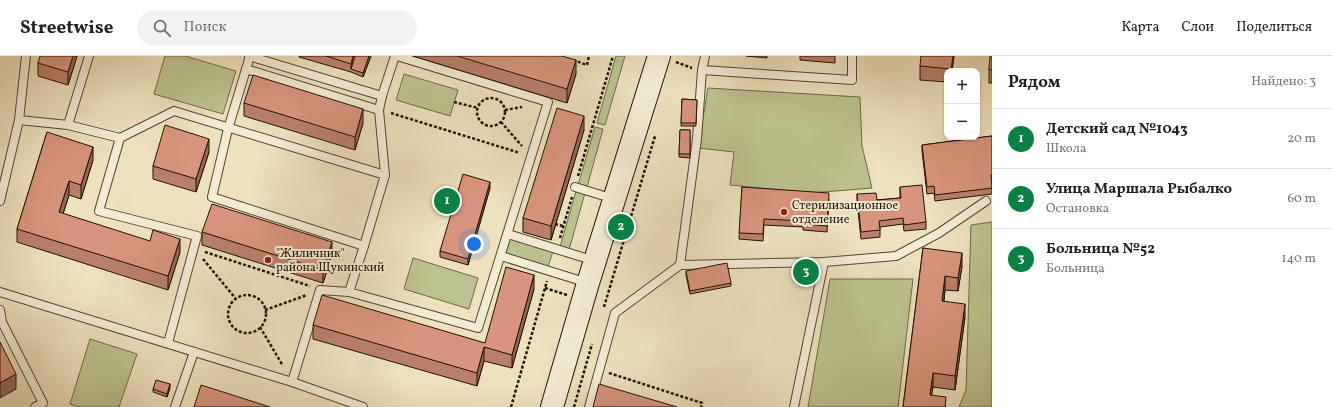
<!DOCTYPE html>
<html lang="ru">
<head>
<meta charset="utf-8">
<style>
	body { margin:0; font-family:Vollkorn,serif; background:#f2f2f2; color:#202124 }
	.controls { position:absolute; right:12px; top:12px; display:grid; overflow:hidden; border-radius:8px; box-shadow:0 1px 3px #0004 }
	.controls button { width:36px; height:36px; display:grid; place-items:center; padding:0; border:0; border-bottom:1px solid #e0e0e0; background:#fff; color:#202124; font:20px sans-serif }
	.you { position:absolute; left:474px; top:188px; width:14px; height:14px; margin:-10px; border:3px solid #fff; border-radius:50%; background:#1a73e8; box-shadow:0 0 0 6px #1a73e833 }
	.badge { display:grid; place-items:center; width:26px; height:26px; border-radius:50%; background:#0b8043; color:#fff; font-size:13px; font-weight:700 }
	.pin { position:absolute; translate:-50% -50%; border:2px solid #fff; box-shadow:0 1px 4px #0006 }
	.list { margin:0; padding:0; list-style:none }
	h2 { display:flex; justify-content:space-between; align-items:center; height:52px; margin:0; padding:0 16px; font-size:17px }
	h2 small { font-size:13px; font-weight:400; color:#757577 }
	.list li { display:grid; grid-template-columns:26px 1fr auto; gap:12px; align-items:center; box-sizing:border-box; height:60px; padding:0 16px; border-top:1px solid #e0e0e0 }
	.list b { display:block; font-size:15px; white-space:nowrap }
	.list p { margin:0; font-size:13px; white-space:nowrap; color:#757577 }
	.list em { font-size:13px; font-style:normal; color:#757577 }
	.icon { flex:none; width:22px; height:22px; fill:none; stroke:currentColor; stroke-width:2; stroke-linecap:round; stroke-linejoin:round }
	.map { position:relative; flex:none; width:992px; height:351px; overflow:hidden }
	header { display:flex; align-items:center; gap:24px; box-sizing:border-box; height:56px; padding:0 20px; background:#fff; border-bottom:1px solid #e0e0e0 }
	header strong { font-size:19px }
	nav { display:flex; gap:22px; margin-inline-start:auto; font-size:14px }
	.search { width:280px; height:36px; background:#f2f2f2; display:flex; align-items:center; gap:10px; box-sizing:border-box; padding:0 14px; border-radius:22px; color:#757577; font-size:15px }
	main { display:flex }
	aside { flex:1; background:#fff }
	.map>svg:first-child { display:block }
	.green { fill:#bcc28f; stroke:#6e6a4a }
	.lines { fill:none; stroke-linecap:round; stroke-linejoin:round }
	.lane-casing { stroke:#544633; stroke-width:10 }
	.secondary-casing { stroke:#211305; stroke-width:24 }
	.path { stroke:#211305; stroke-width:2.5; stroke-dasharray:3 2; stroke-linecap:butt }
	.lane { stroke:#f3ecd5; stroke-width:8 }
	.secondary { stroke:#f3ecd5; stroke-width:22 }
	.wall { fill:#ba7f6b; stroke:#211305 }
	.shaded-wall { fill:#976857; stroke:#211305 }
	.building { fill:#d8947c; stroke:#211305 }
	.poi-dot { fill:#8f2418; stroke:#f3ecd5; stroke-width:1.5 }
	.labels { text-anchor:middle; stroke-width:4; stroke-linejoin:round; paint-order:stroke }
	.poi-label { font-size:12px; fill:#211305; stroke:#f3ecd5; text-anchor:start }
</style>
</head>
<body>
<header>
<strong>Streetwise</strong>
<div class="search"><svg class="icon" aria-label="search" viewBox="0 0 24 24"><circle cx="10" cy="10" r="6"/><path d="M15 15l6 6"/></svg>Поиск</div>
<nav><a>Карта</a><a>Слои</a><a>Поделиться</a></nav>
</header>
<main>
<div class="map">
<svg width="992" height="351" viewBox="0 0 992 351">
	<rect width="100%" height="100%" fill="#ede1be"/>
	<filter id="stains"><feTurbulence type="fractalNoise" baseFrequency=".005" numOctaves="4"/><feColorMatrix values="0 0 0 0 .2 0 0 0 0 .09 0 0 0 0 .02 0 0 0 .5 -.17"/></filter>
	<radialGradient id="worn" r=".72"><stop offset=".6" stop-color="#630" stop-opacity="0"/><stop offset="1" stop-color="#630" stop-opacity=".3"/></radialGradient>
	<g class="green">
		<path d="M165,0H185L236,15L223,58L154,38Z"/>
		<path d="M616,0H625L605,69L597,67Z"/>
		<path d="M404,18L458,34L450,60L396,44Z"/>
		<path d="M708,32L860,41L862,90L872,132L811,137L730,129L734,96L698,92Z"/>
		<path d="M595,71L603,73L587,131L578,129Z"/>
		<path d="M576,135L585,137L569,194L560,191Z"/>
		<path d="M992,166V351H959L966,334L971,169Z"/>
		<path d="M509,182L553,195L548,211L505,198Z"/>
		<path d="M413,202L478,222L469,253L404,233Z"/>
		<path d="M830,223H913L898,351H808Z"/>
		<path d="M90,283L137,298L119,351H78L70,348Z"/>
	</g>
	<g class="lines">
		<g class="lane-casing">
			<g id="lane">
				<path d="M249,0L382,40L395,0"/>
				<path d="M250,0L228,73L212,141L364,190L349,236L478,272L548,46L397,0"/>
				<path d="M705,0L702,14L697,83L680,209L824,206L896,200L939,177L986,145"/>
				<path d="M246,13L379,54"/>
				<path d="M702,14L852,24V0"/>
				<path d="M382,40L379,54L385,119"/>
				<path d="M19,64L68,69L120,82L174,55L385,119L364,190"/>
				<path d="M68,69L89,0"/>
				<path d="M120,82L99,155L197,180L168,287"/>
				<path d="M575,131L614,143"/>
				<path d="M0,145L19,64L26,0"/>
				<path d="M508,178L595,205"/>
				<path d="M501,200L588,227"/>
				<path d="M0,236L292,326L363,351"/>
				<path d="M0,254L2,266L43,347L35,351"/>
				<path d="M292,326L320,234L349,236"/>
				<path d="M175,351L194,296"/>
				<path d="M589,351L615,257L680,209"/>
				<path d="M794,351L824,206"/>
			</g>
		</g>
		<g class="secondary-casing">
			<path id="secondary" d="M552,351L588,227L659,0"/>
		</g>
		<g class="path">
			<path d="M573,4L587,9L589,0"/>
			<path d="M676,6L692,12"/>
			<circle cx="491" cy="56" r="14"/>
			<path d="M454,46L478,52"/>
			<path d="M505,54L522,51"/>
			<path d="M391,57L520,97"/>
			<path d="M501,66L522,90"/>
			<path d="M578,120L613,0"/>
			<path d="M555,168L563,170"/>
			<path d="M560,182L572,141"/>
			<path d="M205,196L310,230"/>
			<path d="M203,203L236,243"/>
			<path d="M545,232L567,239"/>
			<circle cx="247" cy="258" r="19"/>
			<path d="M604,251L655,80"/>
			<path d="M265,254L307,239"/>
			<path d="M260,271L283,310"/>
			<path d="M609,317L702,347L701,351"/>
			<path d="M511,351L547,225"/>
			<path d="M574,351L592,288"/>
		</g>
		<use href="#lane" class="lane"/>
		<use href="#secondary" class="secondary"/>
	</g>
	<g class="wall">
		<path d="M77,0L68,29L38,20V7Z"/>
		<path d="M299,0H371L363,21L351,16L299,1Z"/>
		<path d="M413,0H562L576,18L567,47Z"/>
		<path d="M746,0H767V2Z"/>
		<path d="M800,0H835V7L800,4Z"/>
		<path d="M954,0L952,15H947V26L920,24V10Z"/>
		<path d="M992,0V27H989V13Z"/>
		<path d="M682,43L697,44L696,70H681Z"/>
		<path d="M244,47L363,67L355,94L244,60Z"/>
		<path d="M584,74L551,184L523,176V162Z"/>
		<path d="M680,74H690V102L679,101Z"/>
		<path d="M47,76L93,104L81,143L69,139L63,158L180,196L168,234L17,186V173Z"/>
		<path d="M992,80V138L935,145L934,137L927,138L922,95V89Z"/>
		<path d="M209,96L196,136L153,123V110Z"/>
		<path d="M742,131L829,143L827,176L803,174V171L764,169L763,185L739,183Z"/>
		<path d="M900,131L926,166V173L904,175L903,168L880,171V181L861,183L857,145V138L877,144L900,142Z"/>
		<path d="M490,132L468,209L440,201V195Z"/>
		<path d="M202,176L332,199L323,227L202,189Z"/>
		<path d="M923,192L962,210L958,235L945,234L944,245L965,261L955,334L933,331L931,340L946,351H903Z"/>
		<path d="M686,215L731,227V230L690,238L686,219Z"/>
		<path d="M534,233L512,312L484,305L477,330L313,283V269L485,287Z"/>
		<path d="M170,332L167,341L153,336V333Z"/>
	</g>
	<g class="shaded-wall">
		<path d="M73,0H77L68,29V16Z"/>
		<path d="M353,0H355L351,13V8Z"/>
		<path d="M369,0H371L363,21V17Z"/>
		<path d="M953,0H954L952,15H951Z"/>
		<path d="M576,4V18L567,47V33Z"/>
		<path d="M363,53V67L355,94V81Z"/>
		<path d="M584,60V74L551,184V170Z"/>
		<path d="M209,83V96L196,136V123Z"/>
		<path d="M93,91V104L81,143V129Z"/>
		<path d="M69,125V139L59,170V156Z"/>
		<path d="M490,126V132L468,209V203Z"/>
		<path d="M180,183V196L168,234V220Z"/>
		<path d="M332,186V199L323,227V214Z"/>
		<path d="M962,197V210L958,235V222Z"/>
		<path d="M534,219V233L512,312V299Z"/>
		<path d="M945,220V234L942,258V245Z"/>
		<path d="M965,248V261L955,334V320Z"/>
		<path d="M484,291V305L477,330V317Z"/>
		<path d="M933,317V331L930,351V339Z"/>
		<path d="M16,318V333L0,342V327Z"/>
		<path d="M170,328V332L167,341V338Z"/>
	</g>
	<g class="building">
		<path d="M40,0H73L68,16L38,7Z"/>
		<path d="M326,0H353L351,8Z"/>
		<path d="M355,0H369L363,17L351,13Z"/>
		<path d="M457,0H562L576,4L567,33Z"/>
		<path d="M921,0H953L951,13L920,10Z"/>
		<path d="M990,0H992V14L989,13Z"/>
		<path d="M253,19L363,53L355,81L244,47Z"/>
		<path d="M682,43L697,44L696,67H681Z"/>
		<path d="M557,52L584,60L551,170L523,162Z"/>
		<path d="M165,69L209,83L196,123L153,110Z"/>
		<path d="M680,74H690V98H679Z"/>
		<path d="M47,76L93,91L81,129L69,125L59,156L150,185L153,174L180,183L168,220L17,173Z"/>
		<path d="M992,80V119H991L992,132L935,139L934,130L927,131L922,89Z"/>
		<path d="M463,118L490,126L468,203L440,195Z"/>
		<path d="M922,129L926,166L904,169L903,162L879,165L880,174L861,176L857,138L876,137L877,144L901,142L900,131Z"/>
		<path d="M742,131L829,137L827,170L803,168L804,165L764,163L763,178L739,177Z"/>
		<path d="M212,148L332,186L323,214L202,176Z"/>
		<path d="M923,192L962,197L958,222L945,220L942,245L965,248L955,320L933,317L930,339L946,341L945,351H903Z"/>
		<path d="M727,207L731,227L690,235L686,215Z"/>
		<path d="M506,211L534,219L512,299L484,291L477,317L313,269L322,239L485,287Z"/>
		<path d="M0,286L16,318L0,327Z"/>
		<path d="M156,324L170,328L167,338L153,333Z"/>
		<path d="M599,328L677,351H593Z"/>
		<path d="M201,329L270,351H194Z"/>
	</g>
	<g class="poi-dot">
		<circle cx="784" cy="156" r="4"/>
		<circle cx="268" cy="204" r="4"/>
	</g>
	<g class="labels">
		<g class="poi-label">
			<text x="792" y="153">Стерилизационное<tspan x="792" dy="14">отделение</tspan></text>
			<text x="276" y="201">"Жиличник"<tspan x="276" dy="14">района Щукинский</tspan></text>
		</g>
	</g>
	<rect width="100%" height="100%" filter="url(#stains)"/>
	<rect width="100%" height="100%" fill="url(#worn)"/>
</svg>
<div class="controls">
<button>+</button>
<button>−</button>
</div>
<div class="you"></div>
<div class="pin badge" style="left:447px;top:145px">1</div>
<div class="pin badge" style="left:621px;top:171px">2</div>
<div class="pin badge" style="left:806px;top:216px">3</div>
</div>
<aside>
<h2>Рядом<small>Найдено: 3</small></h2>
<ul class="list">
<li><span class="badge">1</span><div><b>Детский сад №1043</b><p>Школа</p></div><em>20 m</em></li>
<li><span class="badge">2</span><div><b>Улица Маршала Рыбалко</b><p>Остановка</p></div><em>60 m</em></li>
<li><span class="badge">3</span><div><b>Больница №52</b><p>Больница</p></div><em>140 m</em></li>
</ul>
</aside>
</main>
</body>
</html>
